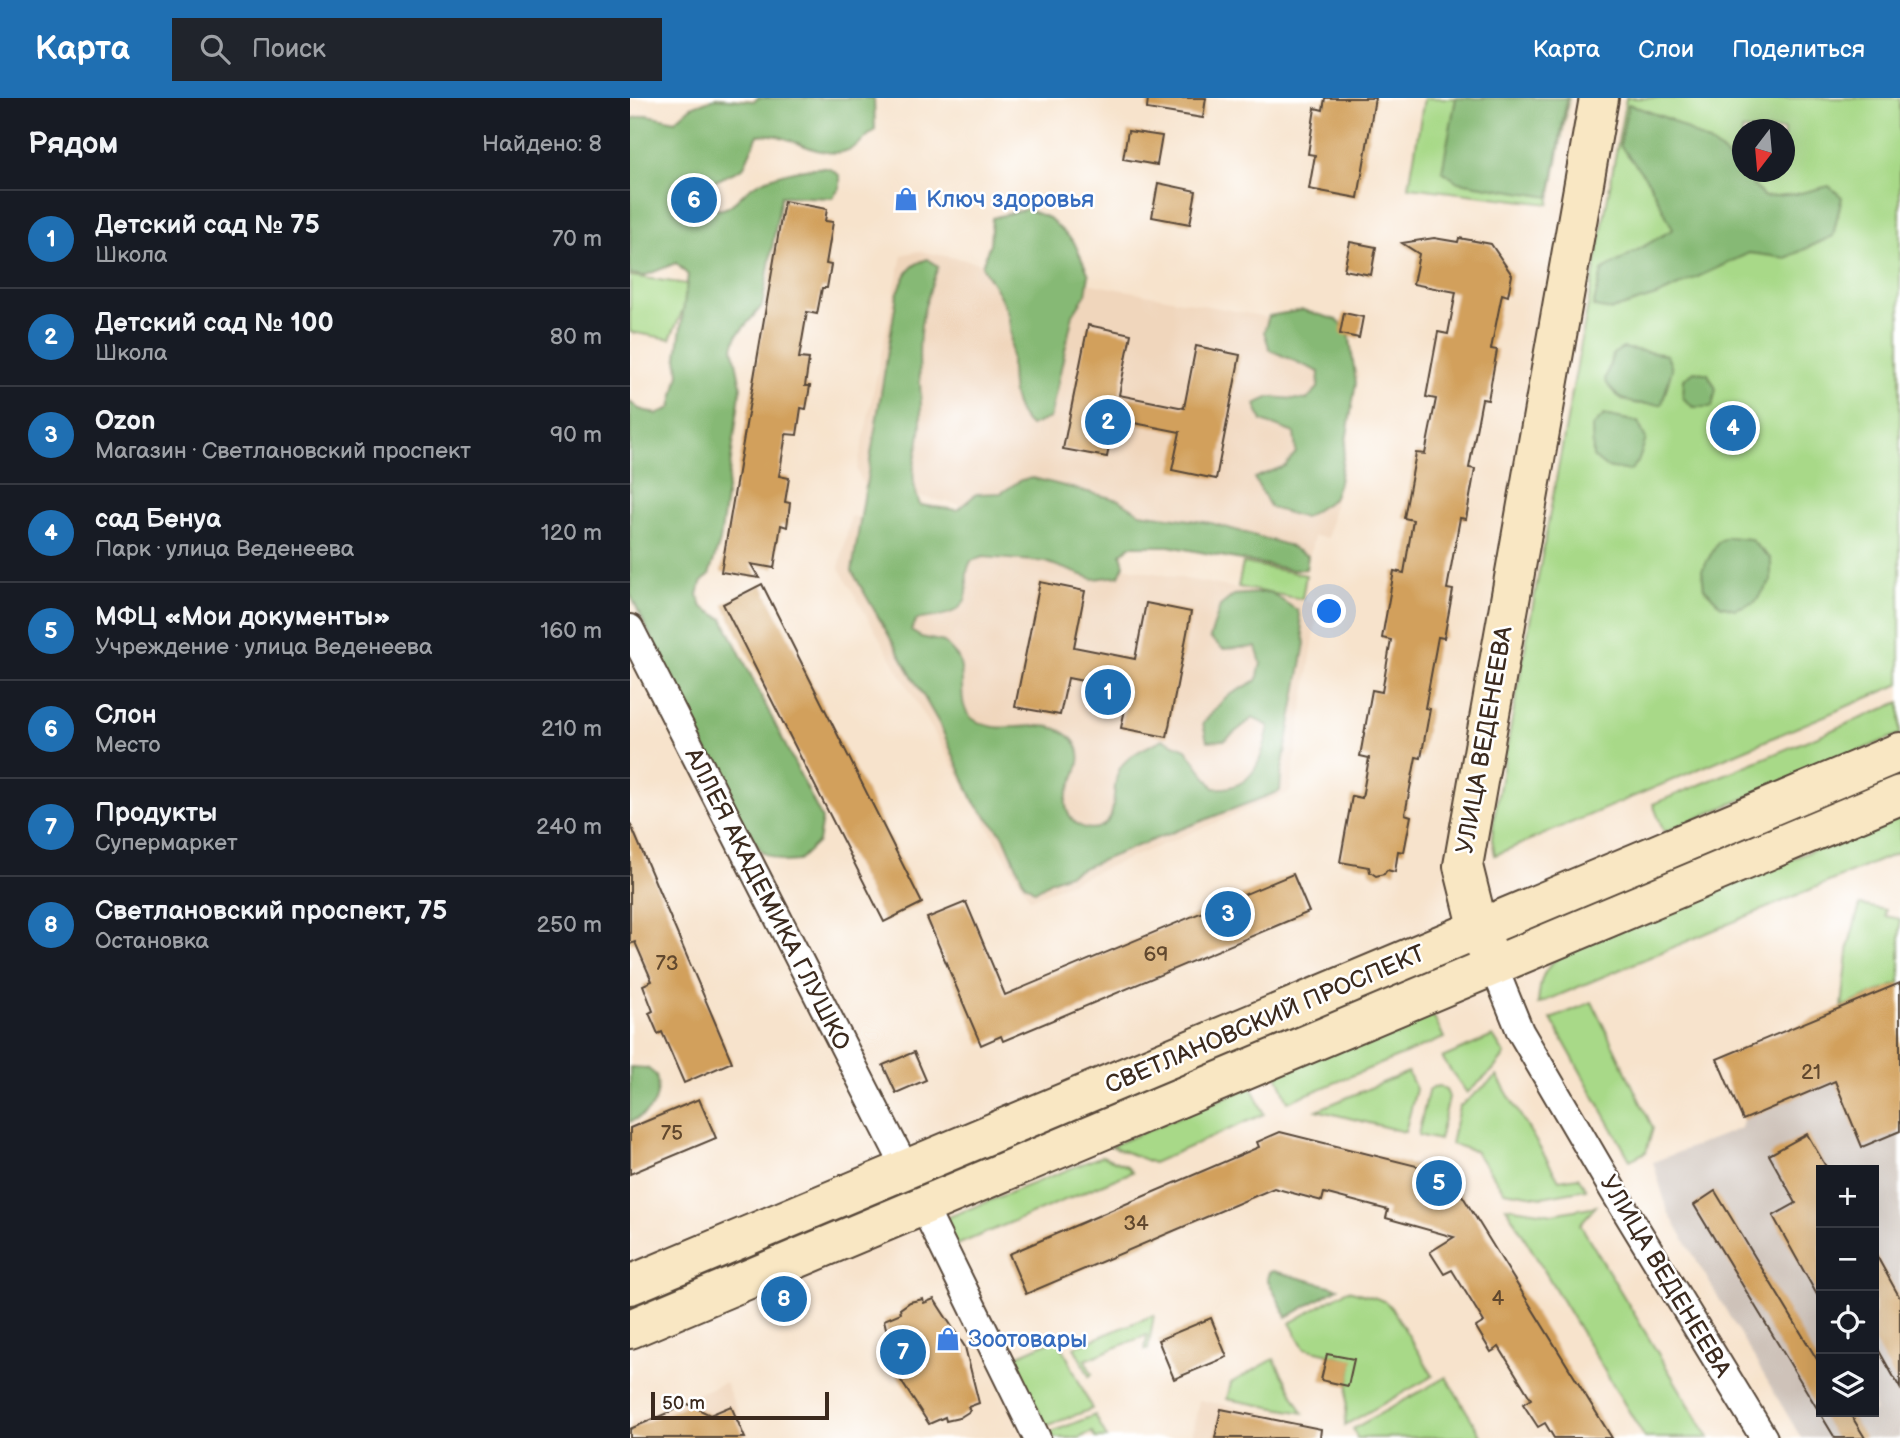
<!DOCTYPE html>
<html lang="ru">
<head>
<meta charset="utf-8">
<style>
	body { margin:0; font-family:"Balsamiq Sans",sans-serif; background:#20242c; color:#f1f3f6 }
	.controls { position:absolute; right:21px; bottom:21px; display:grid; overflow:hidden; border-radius:0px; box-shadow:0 7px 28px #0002 }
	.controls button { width:63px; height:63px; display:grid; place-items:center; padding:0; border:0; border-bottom:2px solid #363941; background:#171b24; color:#f1f3f6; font:35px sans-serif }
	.compass { position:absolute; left:1102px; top:21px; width:63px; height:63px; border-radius:50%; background:#171b24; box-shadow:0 7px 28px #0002; rotate:196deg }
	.scale { position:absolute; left:21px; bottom:18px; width:178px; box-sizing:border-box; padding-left:7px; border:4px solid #3b2a1e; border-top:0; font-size:19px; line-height:24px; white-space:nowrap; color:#3b2a1e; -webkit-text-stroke:5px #fff; paint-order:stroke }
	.you { position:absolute; left:700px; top:514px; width:24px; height:24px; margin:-18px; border:5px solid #fff; border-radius:50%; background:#1a73e8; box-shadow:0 0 0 10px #1a73e833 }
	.badge { display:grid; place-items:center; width:46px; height:46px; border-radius:50%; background:#1f6fb2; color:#fff; font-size:23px; font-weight:700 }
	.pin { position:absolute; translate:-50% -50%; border:4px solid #fff; box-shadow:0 2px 7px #0006 }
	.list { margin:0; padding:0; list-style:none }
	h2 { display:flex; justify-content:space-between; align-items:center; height:91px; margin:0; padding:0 28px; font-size:30px }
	h2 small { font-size:23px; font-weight:400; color:#9ea1a6 }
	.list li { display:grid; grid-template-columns:46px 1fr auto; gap:21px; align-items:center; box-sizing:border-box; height:98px; padding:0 28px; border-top:2px solid #363941 }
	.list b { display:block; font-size:26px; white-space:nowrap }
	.list p { margin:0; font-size:23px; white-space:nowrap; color:#9ea1a6 }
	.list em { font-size:23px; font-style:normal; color:#9ea1a6 }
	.icon { flex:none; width:38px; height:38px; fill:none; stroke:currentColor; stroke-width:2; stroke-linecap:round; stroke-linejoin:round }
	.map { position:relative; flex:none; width:1270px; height:1340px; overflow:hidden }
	header { display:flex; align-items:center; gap:42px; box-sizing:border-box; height:98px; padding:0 35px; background:#1f6fb2; color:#fff }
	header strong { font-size:33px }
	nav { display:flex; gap:38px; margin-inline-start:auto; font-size:24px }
	.search { width:490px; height:63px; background:#20242c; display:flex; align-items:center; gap:18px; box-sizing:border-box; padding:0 24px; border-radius:0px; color:#9ea1a6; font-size:26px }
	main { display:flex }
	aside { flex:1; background:#171b24 }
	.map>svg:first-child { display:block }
	.built { fill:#f0d6bc }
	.industrial { fill:#cec2b9; fill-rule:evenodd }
	.green { fill:#a8d988; stroke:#728253; stroke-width:2; fill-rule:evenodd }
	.forest { fill:#86b974; stroke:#607249; stroke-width:2 }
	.building { fill:#d2a05c }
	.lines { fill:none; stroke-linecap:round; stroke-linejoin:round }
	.street-casing { stroke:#574638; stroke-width:30 }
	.secondary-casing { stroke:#574638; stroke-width:42 }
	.street { stroke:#fff; stroke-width:26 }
	.secondary { stroke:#f9e7c3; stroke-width:38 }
	.labels { text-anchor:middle; stroke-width:5; stroke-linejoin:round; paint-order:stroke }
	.number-label { font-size:21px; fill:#61482e }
	.shop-label { font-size:24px; fill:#366cbe; stroke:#fff; text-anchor:start }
	.street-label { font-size:24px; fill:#3b2a1e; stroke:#fff }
</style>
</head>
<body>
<header>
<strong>Карта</strong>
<div class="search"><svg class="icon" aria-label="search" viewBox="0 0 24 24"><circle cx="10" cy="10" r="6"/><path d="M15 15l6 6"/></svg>Поиск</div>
<nav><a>Карта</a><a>Слои</a><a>Поделиться</a></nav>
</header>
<main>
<aside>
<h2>Рядом<small>Найдено: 8</small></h2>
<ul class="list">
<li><span class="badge">1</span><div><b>Детский сад № 75</b><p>Школа</p></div><em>70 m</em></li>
<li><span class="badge">2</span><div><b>Детский сад № 100</b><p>Школа</p></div><em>80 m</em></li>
<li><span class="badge">3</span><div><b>Ozon</b><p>Магазин · Светлановский проспект</p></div><em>90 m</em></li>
<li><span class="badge">4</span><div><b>сад Бенуа</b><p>Парк · улица Веденеева</p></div><em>120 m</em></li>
<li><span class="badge">5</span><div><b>МФЦ «Мои документы»</b><p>Учреждение · улица Веденеева</p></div><em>160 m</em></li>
<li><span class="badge">6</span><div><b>Слон</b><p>Место</p></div><em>210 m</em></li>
<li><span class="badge">7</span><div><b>Продукты</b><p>Супермаркет</p></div><em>240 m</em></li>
<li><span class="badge">8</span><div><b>Светлановский проспект, 75</b><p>Остановка</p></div><em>250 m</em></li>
</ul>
</aside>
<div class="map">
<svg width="1270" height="1340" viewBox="0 0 1270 1340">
	<rect width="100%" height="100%" fill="#fff"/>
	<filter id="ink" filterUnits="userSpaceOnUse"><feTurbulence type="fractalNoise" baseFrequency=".0143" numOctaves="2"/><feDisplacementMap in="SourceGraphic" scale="14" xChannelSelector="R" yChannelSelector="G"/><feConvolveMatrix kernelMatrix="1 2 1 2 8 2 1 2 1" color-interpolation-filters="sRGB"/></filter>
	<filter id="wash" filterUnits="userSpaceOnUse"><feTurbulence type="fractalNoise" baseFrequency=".00686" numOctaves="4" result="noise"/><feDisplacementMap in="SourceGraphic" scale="28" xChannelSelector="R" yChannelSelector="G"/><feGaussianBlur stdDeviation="1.57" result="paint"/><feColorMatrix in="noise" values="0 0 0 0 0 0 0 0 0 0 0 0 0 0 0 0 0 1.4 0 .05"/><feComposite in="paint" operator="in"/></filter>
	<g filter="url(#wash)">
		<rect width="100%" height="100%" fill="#f7e3cc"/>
		<g class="built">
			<path d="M288,153L626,217L703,236L728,275L698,440L684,438L676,474L234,388L227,372L272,157Z"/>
			<path d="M221,418L689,506L660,694L400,801L209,470Z"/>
			<path d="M95,1284L119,1340H0V1325Z"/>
			<path d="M569,1302L684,1324L681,1340H562Z"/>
		</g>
		<path class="industrial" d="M1270,885V1340H1171L1038,1114L1023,1064L1111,1030L1113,1022L1087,961ZM1191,1072H1244V1314H1191Z"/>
		<g class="green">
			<path d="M794,0H939L919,106L779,89Z"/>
			<path d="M996,0H1270V586L865,757L862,741L864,720ZM1112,32H1154V74H1112Z"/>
			<path d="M0,178L64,187L40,241L0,234Z"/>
			<path d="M613,465L676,477L672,501L608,489Z"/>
			<path d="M1270,604V636L1034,734L1023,706Z"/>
			<path d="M1270,716V754L908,906C910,881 912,871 933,856Z"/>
			<path d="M1230,807L1256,812L1255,818L1270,821V885L1212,909L1219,846Z"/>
			<path d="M962,904L1023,1030L1016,1054L1000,1062L921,921Z"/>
			<path d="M801,913L814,940L658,1004L647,976Z"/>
			<path d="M863,938L875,957L862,973L837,995L812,960Z"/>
			<path d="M778,974L786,991L775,1034L687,1012Z"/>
			<path d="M867,978L929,1082L948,1079L956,1091L912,1099L874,1093L845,1053L821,1046L829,1009Z"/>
			<path d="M621,988L634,1016L523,1065L481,1048Z"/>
			<path d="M810,988L816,992L819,999L809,1042L788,1037L798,994L803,989Z"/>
			<path d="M472,1058L497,1068L502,1074L322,1149L311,1122Z"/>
			<path d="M966,1108L950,1126L1079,1340H1015L876,1109L923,1116Z"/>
			<path d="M718,1192L746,1200L756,1204L763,1212L803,1278L715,1327L718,1288L723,1262L674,1250L660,1225Z"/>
			<path d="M524,1217L518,1252H515L517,1237L455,1262L462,1276L459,1278L444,1249Z"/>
			<path d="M428,1240L462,1311L416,1328L382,1260Z"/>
			<path d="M644,1261L673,1315L597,1301L601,1285Z"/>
			<path d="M816,1279L852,1339L727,1340L723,1331Z"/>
			<path d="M465,1317L477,1340H465L462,1334L449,1340H422L419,1335Z"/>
		</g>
		<g class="forest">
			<path d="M85,0L124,3L128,0H244L245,32C237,38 228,48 219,52C187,64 158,32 128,37L113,70L79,86L72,96L75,109C101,119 106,98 126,86C142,77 178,68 196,70C201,70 205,74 210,78V90L202,100L151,98L132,208L107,237L103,249L111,288L90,443L79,477L71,485L68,497L72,509L93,521L192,721L188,744L168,763L155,764L133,755L111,724L0,496V304L9,311L27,316L41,310L49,276L47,259L58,177L46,165L14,178L0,176V21L18,17L45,23L61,9Z"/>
			<path d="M826,0H937L920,99L828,84L812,73Z"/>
			<path d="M998,6L1039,21L1092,53L1134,99L1166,96L1199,88L1212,99L1203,138L1156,160L1119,155L1029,197L982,212L963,209L972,173L1043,131L1019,84L990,47Z"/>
			<path d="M396,111L419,120L444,144L459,177L456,196L443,216L420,320L400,328C370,302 387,252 378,217C374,201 360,183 352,168L360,145L362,120Z"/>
			<path d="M298,161L308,169C300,191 292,213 290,236C287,265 292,294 291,323C290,360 275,368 290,407L327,412L346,396L371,395L391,382L403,380L489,402L510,415L581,425L657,447L678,458L676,471L663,472L539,448H500L491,456L494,467L489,478L463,481L416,464L353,459L341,463C334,476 338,481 337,495C334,519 304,518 286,522L281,533L291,539L314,544C318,549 324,555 328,560C337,577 325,609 343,621C375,643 416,612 443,642C458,660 443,679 437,697C430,718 455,741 475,726C489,716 479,682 493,666C503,654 520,648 533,641L556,651L584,690C624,693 632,661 639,628L623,620L595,642L577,643L573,625L596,599L627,582L631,565L626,549L593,551L580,540L590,508L604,497L640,494L668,513L675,545L651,677L650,693L512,746L421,783L405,793L394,785L374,738L344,704L310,627L222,473L267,197C275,178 277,167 298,161Z"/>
			<path d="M673,212L707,222L719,234L726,285L709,384L703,401L674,420L641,410L624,380L655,368L666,354L664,335L632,323L625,306L640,299L676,302L688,290L689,274L640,252L634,234L639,218Z"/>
			<path d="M993,250L1037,257L1042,271L1032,306C1007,307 988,307 975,282L983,256Z"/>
			<path d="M1064,273L1078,276L1086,291L1082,309H1063L1053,300L1054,281Z"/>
			<path d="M974,317L1008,324L1016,341L1008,364L1000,373L976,369L963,359L962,329Z"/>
			<path d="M1097,439L1120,441L1141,461V483L1125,504L1105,511L1090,507L1074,490L1072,472L1088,444Z"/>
			<path d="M0,969L17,970L26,977C32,1001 22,1015 0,1024Z"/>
			<path d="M643,1173L708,1190L657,1219L637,1181L639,1174Z"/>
		</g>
		<g id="blocks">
			<g class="building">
				<path d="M518,0H576L573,20L517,11Z"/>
				<path d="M695,0H745L728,100L679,91L685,57L678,56L685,10L693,12Z"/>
				<path d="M498,33L532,38L527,67L493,61Z"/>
				<path d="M528,85L566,93L560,126L522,119Z"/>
				<path d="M154,103L197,111L195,123L203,124L196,166L201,167L197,190H192L187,216L177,214L169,260L179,261L175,288H180L176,311L171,310L167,337L156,336L149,378L159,380L155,404L160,405L157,429L151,427L144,470L121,466L129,480L91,474Z"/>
				<path d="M804,140L828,144L829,140L861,146L882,177L878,198L872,196L861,251L867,252L858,302L852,301L839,370L845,371L836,421L830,420L817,491L823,492L814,540L808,539L795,610L800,611L791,660L786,659L775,716L781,718L774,754L768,753L765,774L757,772L754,776L746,778L740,774L739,769L710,764L722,698L732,700L739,660L730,658L742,592L752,594L761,542L752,540L764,473L774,475L783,422L774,420L786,355L795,356L806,301L796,299L808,234L818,236L826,194L783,186L789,156L772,145Z"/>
				<path d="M720,144L746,149L741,177L714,172Z"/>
				<path d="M714,215L733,219L729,240L710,236Z"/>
				<path d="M458,227L501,236L489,297L554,310L566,248L610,257L586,381L542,372L550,334L484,321L477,359L433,351Z"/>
				<path d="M410,484L455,493L444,549L505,561L516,505L561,514L537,639L491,630L499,592L438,580L430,617L385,609Z"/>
				<path d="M132,486L292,805L254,824L93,506Z"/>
				<path d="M0,725L102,964L54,985L32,934L28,936L19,915L23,913L13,887L22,883L5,844L0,846Z"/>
				<path d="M663,776L679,814L373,943L371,938L351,947L297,820L336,804L375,897Z"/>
				<path d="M1270,885V1033L1232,1049L1205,983L1113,1022L1087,961Z"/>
				<path d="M284,954L296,982L266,995L253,967Z"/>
				<path d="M69,1001L86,1040L0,1076V1030Z"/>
				<path d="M650,1034L819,1076L982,1340H924L915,1325L908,1329L893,1306L901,1301L869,1249L861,1254L846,1229L854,1224L822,1172L814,1176L800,1154L824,1139L756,1120L758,1112L694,1095L692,1103L644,1090L396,1196L379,1156L629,1049L627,1044Z"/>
				<path d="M1177,1036L1198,1072H1191V1204L1143,1118L1166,1105L1139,1057Z"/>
				<path d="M1085,1093L1191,1268V1314H1219L1235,1340H1205L1064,1107Z"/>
				<path d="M1244,1153L1270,1200V1290L1244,1244Z"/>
				<path d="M293,1201L294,1205L304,1201L335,1249L349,1305L338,1309L340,1313L329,1320L316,1323L315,1319L299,1326L268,1278L254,1222L271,1215L270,1211L280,1204Z"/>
				<path d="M581,1220L597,1259L544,1281L528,1242Z"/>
				<path d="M697,1256L724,1261L718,1288L691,1282Z"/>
				<path d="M58,1306L80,1317L101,1308L115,1340H0V1331Z"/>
				<path d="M591,1311L691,1331L690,1340H585Z"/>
			</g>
		</g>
	</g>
	<g filter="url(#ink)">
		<use href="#blocks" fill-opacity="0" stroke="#574638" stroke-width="2"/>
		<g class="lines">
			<g class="street-casing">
				<g id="street">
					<path d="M0,530L276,1071"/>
					<path d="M864,869L890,933L984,1094L1134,1340"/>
					<path d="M293,1108L407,1340"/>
				</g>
			</g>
			<g class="secondary-casing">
				<g id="secondary">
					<path d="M858,854L849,832L833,768L969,0"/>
					<path d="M0,1187L1270,654"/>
					<path d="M0,1231L1270,697"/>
				</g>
			</g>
			<use href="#street" class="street"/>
			<use href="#secondary" class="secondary"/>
		</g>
	</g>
	<defs>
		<g id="shop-bare" transform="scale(1.89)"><path d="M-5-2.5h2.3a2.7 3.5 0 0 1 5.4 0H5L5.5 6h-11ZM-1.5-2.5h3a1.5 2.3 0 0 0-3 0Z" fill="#3f7fe0" stroke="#fff" stroke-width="2.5" paint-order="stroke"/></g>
	</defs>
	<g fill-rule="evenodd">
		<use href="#shop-bare" x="276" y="101"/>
		<use href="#shop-bare" x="318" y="1241"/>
	</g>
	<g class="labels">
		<g class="number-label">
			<text x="526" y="863">69</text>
			<text x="37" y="872">73</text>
			<text x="1181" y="981">21</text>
			<text x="42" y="1042">75</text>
			<text x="506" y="1132">34</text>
			<text x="868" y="1207">4</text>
		</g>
		<g class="shop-label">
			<text x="296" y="109">Ключ здоровья</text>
			<text x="338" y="1249">Зоотовары</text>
		</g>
		<g class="street-label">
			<text transform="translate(854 642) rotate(-80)" y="8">УЛИЦА ВЕДЕНЕЕВА</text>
			<text transform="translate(138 801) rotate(63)" y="8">АЛЛЕЯ АКАДЕМИКА ГЛУШКО</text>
			<text transform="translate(635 921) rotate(-23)" y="8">СВЕТЛАНОВСКИЙ ПРОСПЕКТ</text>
			<text transform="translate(1036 1178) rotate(59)" y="8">УЛИЦА ВЕДЕНЕЕВА</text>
		</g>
	</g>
</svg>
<div class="controls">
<button>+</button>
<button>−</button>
<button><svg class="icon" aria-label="locate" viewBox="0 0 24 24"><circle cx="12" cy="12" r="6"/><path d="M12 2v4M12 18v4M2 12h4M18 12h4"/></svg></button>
<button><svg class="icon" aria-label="layers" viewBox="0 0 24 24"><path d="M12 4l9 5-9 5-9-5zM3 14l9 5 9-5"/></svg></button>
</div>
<svg class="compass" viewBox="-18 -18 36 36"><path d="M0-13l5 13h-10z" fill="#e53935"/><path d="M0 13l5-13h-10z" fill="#9ea1a6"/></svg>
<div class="scale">50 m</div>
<div class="you"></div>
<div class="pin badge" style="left:478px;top:594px">1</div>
<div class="pin badge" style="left:478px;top:324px">2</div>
<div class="pin badge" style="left:598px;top:816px">3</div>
<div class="pin badge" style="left:1103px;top:330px">4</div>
<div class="pin badge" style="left:809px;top:1085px">5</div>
<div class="pin badge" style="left:64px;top:102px">6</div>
<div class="pin badge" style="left:273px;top:1254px">7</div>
<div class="pin badge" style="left:154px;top:1201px">8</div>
</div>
</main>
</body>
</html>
